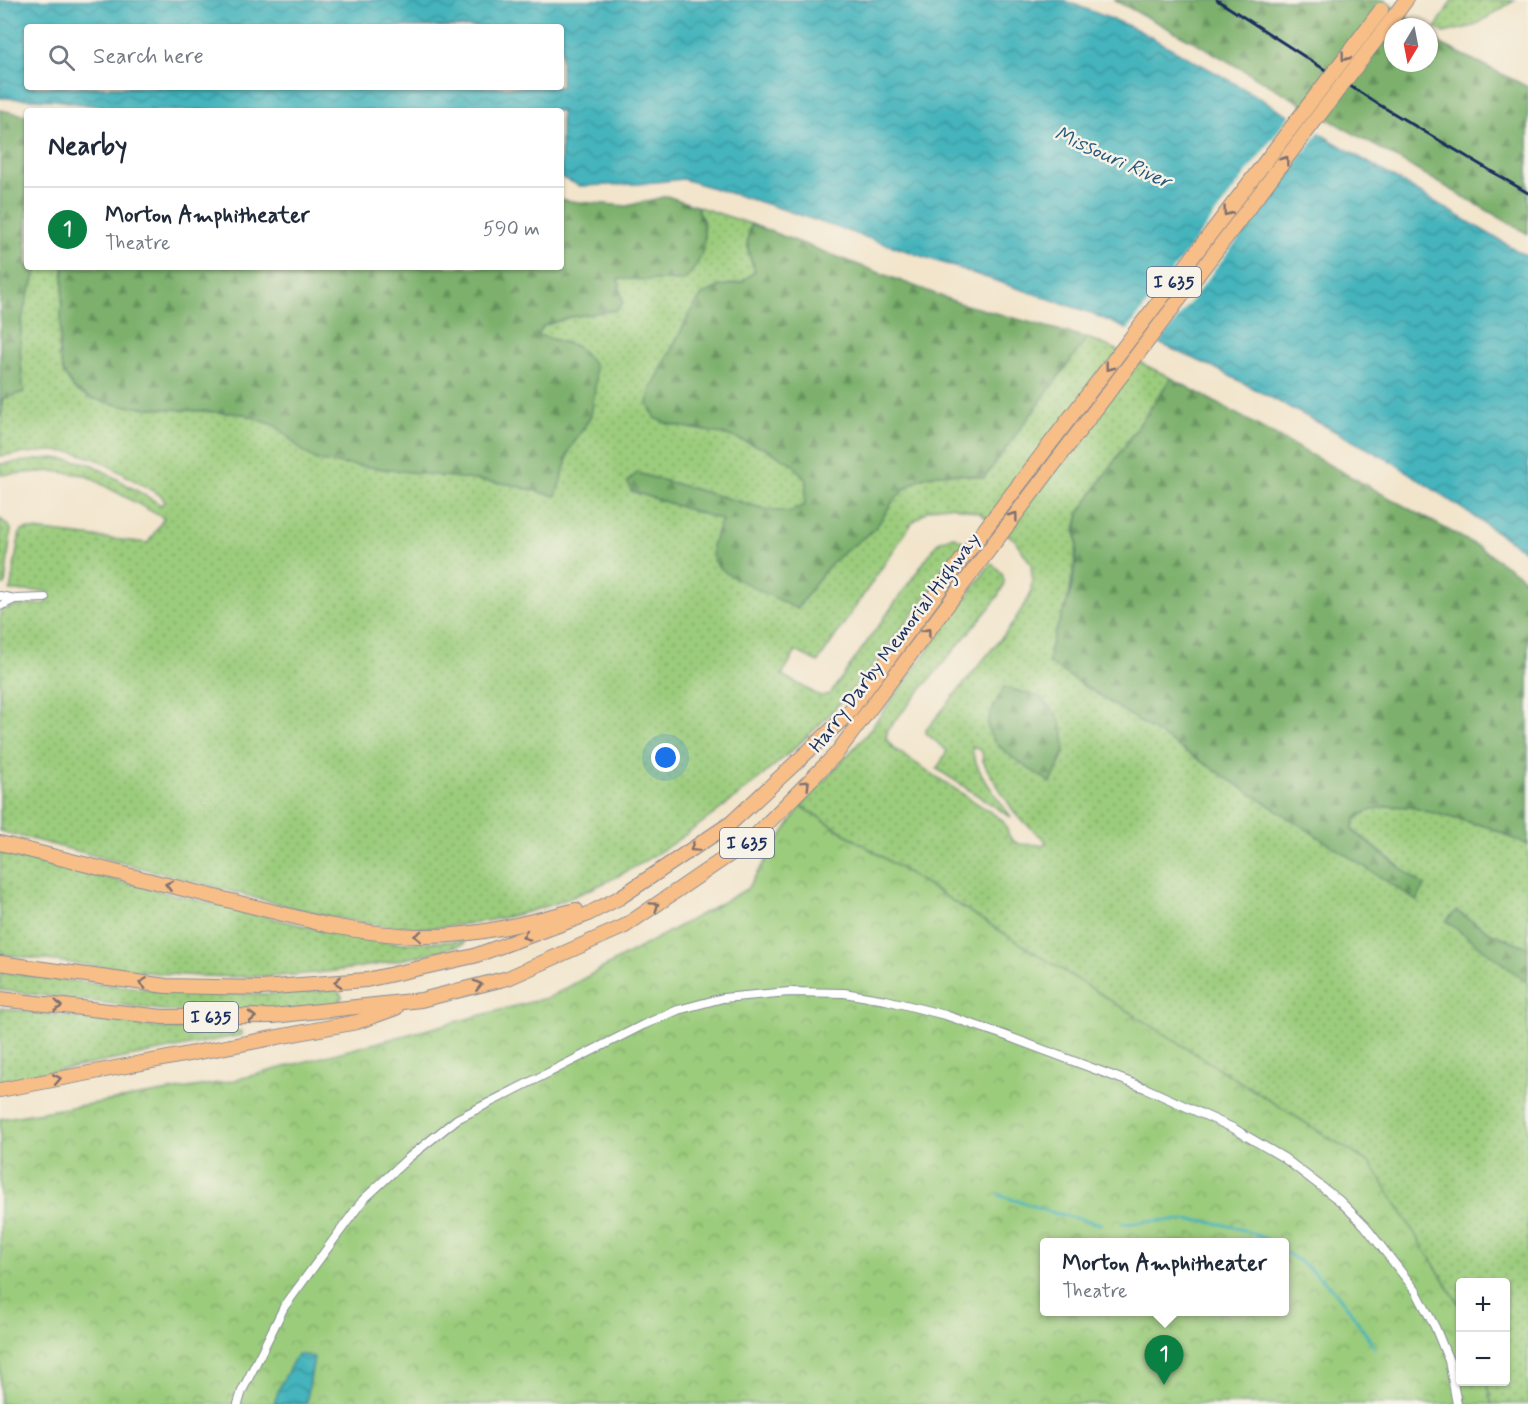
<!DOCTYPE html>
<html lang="en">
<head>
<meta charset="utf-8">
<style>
	body { margin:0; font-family:Mynerve,sans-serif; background:#f6f6f7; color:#1f2937 }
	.controls { position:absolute; right:18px; bottom:18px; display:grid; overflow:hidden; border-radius:6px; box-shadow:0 2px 4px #0004 }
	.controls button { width:54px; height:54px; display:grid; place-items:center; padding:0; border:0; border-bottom:2px solid #e0e1e3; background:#fff; color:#1f2937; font:30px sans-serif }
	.compass { position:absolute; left:1384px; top:18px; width:54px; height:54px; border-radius:50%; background:#fff; box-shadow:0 2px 4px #0004; rotate:190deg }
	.you { position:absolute; left:666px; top:758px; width:21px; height:21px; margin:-15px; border:4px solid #fff; border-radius:50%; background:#1a73e8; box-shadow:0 0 0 9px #1a73e833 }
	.badge { display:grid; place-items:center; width:39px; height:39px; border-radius:50%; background:#0b8043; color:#fff; font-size:20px; font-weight:700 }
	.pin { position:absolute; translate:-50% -50px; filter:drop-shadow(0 2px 3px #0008) }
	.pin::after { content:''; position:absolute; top:32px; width:21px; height:18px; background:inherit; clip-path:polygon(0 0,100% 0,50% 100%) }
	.popup { position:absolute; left:1040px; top:1238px; width:249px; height:78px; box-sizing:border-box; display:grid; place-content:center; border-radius:6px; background:#fff; filter:drop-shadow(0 2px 4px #0005); font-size:20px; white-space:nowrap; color:#747a83 }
	.popup b { font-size:22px; color:#1f2937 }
	.popup::after { content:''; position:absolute; left:50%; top:100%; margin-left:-12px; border:12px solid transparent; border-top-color:#fff }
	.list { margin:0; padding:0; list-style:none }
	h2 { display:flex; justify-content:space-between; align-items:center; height:78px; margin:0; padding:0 24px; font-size:26px }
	h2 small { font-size:20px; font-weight:400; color:#747a83 }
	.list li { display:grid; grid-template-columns:39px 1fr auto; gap:18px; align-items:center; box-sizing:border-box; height:84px; padding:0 24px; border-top:2px solid #e0e1e3 }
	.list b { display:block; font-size:22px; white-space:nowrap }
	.list p { margin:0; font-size:20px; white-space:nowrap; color:#747a83 }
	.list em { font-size:20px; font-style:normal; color:#747a83 }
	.icon { flex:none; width:33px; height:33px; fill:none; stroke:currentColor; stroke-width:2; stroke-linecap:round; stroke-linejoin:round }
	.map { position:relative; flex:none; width:1528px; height:1404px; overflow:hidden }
	.search { position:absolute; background:#fff; box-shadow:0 2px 4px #0004; left:24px; top:24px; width:540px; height:66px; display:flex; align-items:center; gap:15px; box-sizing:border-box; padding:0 21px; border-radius:6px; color:#747a83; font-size:22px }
	.panel { position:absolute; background:#fff; box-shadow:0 2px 4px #0004; left:24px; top:108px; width:540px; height:162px; border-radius:6px }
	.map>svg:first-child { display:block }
	.grass { fill:url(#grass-dots); stroke:#5b7e6d; stroke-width:1.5 }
	.forest { fill:url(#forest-firs); stroke:#4c7065; stroke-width:1.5 }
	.park { fill:url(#park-crowns); stroke:#5b7e6d; stroke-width:1.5; fill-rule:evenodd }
	.water { fill:url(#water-waves); stroke:#30728d; stroke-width:1.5; fill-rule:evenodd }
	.pier { fill:#f2e5cc }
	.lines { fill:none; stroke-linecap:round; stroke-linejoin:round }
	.stream { stroke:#44b4bc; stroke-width:3 }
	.street-casing { stroke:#868a95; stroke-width:10 }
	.highway-casing { stroke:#868a95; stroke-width:16 }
	.street { stroke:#fff; stroke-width:8 }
	.highway { stroke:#f7be87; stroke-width:14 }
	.rail { stroke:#1b2f5e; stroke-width:3 }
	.highway-bridge-casing { stroke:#868a95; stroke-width:16; stroke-linecap:butt }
	.highway-bridge { stroke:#f7be87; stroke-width:14 }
	.oneway { stroke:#7e6f70 }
	.labels { text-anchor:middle; stroke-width:5; stroke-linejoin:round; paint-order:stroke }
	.shield { fill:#f7f3e8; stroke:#5d6a87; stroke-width:1.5 }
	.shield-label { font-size:18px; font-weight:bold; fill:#1b2f5e }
	.street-label { font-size:20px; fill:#1b2f5e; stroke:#f7f3e8 }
	.water-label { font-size:21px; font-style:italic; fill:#27577a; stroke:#f7f3e8 }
</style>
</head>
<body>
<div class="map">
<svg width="1528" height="1404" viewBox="0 0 1528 1404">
	<defs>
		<pattern id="grass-dots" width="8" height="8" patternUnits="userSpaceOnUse" patternTransform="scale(1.5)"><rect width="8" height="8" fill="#9bcc7c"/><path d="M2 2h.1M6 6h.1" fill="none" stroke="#7ea669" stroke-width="1.8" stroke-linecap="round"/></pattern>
		<pattern id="forest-firs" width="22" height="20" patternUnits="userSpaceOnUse" patternTransform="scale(1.5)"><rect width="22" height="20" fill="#7cb06c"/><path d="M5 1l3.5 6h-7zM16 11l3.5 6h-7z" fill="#65905c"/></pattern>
		<pattern id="park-crowns" width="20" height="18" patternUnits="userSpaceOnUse" patternTransform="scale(1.5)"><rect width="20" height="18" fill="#9bcc7c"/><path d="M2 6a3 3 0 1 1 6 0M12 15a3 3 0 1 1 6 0" fill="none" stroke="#7ea669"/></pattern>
		<pattern id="water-waves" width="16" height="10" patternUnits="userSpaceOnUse" patternTransform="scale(1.5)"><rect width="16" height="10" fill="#44b4bc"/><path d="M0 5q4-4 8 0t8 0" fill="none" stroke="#38939c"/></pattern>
	</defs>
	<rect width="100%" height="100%" fill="#f7f3e8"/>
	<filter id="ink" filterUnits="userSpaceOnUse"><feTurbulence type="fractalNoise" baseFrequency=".0167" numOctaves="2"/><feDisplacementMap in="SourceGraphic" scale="12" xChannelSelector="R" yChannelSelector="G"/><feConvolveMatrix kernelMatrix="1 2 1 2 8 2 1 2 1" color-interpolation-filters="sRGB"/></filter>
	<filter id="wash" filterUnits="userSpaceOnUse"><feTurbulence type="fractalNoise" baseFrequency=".008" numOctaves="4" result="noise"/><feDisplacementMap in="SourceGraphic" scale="24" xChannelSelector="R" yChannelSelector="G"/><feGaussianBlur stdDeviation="1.35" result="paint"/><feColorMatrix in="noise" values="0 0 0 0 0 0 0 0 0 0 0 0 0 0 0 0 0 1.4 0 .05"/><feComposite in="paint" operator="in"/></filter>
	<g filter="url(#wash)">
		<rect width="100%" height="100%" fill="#f2e5cc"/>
		<g class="grass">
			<path d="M1452,0H1515L1474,26L1444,33L1436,27Z"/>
			<path d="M696,206L751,224C745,244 747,252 755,271L742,282L721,286L702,295L692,310L650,391L668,424C710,430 755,438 791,463C797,467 802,474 806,480L805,505L789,512L769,510L637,473L631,491L722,520L712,545L797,609C809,593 819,575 834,561C846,549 861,541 874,529C882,521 887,508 895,499C922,468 947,471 984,478L1087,338L1110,347L1171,378L1079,513L1075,529L1077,545L1069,596L1049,651L1416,901L1424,886L1352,829L1356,818L1368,811L1388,806L1410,807L1488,827L1528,845V947L1493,934L1456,911L1447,921L1528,983V1404H1492L1486,1382H1506V1282H1460V1306L1371,1164L801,806L866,735L991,563C1013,578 1003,589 991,606L888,729L886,738L894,749L1001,819C1007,825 1006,831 1010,837C1018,849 1032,842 1043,846L1046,841L1016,815L987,769L983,761L982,751L972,746C972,768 999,799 1011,817L937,769L947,751L926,733V730L1011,626L1028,599L1031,592L1032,576L1031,564L1015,540L979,513L951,506L938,507L928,510L912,523L818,662L796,651L782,675L816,694L821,696L830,694L938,542L953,536L966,543C926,595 888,650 844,699C814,733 779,762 744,791C666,853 586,905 485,921C461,925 437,929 412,928C350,925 290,907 230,891C153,871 77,851 0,831V610L22,605L46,604L47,591H10L20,532L26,529L148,543L164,518L85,475L52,471L0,475V464L54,458L84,462L93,465L161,505L164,502L162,496L99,460L73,452L48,451L0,456L2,399L24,392C20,360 17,329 27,298C30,288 35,278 38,267H64L59,356L74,389L90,398L123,406L244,414L276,426L305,453L319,461L509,484L556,496L570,449L591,416L596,380L594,364L576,346L538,335L543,326L570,317L616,310L623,303L618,279L704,222Z"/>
			<path d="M0,518L11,529L5,585H0Z"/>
			<path d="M0,852L358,939L400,943L463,941L464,944C379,969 292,980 203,976C135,973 68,962 0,954Z"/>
			<path d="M0,972C112,985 224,1003 336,989L342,996L339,1004L275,1012L170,1011L0,990Z"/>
			<path d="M0,1008L162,1028L242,1031V1035L0,1082Z"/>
		</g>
		<g class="forest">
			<path d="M1114,0H1384L1420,27H1393V63H1429V34L1443,45L1528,87V234L1200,45Z"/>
			<path d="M0,110L27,115V242L24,243L27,247V267H38C35,278 30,288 27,298C17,330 20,360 24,392L2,399L0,417Z"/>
			<path d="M667,196L696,206C710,234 707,259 683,281L618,279L623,303L616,310L570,317L543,326L538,335L576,346L594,364L596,381L591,416L570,449L556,496L509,484L319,461L305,453L276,426L244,414L123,406L90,398L74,389L63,372L59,356L64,267H561V199L569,201L627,206Z"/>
			<path d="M751,224L959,303L1087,338L984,478C947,471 922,468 895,499C887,508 882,521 874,529C861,541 846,549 834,561C819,575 809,593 797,609L727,574L713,561L712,545L722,520L631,491L628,481L637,473L769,510L789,512L805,505L806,480L793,464L766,449L727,435L668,424L655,418L648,404L650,391L692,310L702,295L721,286L742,282L755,271C748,252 745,244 751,224Z"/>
			<path d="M1171,378L1479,547L1528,581V845L1488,827L1410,807L1387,806L1368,811L1356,818L1352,830L1424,886L1417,901L1049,663C1048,638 1063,619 1069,596C1073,583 1077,559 1077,545C1077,530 1075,529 1079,513Z"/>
			<path d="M1004,687L1040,697L1058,716L1064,734L1065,751L1051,783C1034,771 984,746 988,722C990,711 999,698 1004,687Z"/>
			<path d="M1456,911L1493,934L1528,947V983L1446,921Z"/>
		</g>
		<path class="park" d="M801,806L1371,1164L1460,1306V1382H1486L1492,1404H0V1119L231,1081L550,997L747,889ZM1044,1242H1284V1312H1044Z"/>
		<g class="water">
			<path d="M0,0H1063L1134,28L1229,80L1528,257V553L1391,461L1215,368L1091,313L770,205L683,179L638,184L580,186L561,177V111H132L54,100L0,98ZM27,27H561V87H27Z"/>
			<path d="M297,1354L314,1357L306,1404H274L280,1386Z"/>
		</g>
		<path class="pier" d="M1291,114L1320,131L1157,346L1126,332Z"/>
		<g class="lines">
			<g class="stream">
				<path d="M999,1195L1054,1213L1101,1224"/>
				<path d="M1122,1224C1173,1218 1220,1216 1267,1240"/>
				<path d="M1287,1253C1331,1281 1347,1304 1375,1348"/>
			</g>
		</g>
	</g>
	<g filter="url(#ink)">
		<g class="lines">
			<g class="street-casing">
				<g id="street">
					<path d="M0,596L15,599L45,598"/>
					<path d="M0,606L15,599"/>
					<path d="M238,1404L242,1391L284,1307L363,1200L407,1159L457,1119L643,1025L678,1010L723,998L789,992L844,993L886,1000L945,1015L1004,1035L1145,1088L1233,1128L1284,1158L1340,1201L1365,1226L1416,1291L1435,1327L1449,1361L1457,1404"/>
				</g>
			</g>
			<g class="highway-casing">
				<g id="highway">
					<path d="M1392,19L1406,0"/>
					<path d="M0,843L327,925C359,931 390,936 423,936C474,937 527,923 576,910"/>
					<path d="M0,963L166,986L261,988L366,980L474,956L586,915L619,898L731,823L846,716L966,554"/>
					<path d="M0,999L163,1017L273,1016L421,1000L508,978L625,926L751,840L836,754L979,563"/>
					<path d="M0,1090L357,1022L396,1008"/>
				</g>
			</g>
			<use href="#street" class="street"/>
			<use href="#highway" class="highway"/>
			<path class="rail" d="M1217,0L1378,104L1528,193"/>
			<g class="highway-bridge-casing">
				<g id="highway-bridge">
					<path d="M966,554L1381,10"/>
					<path d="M979,563L1392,19"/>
				</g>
			</g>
			<use href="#highway-bridge" class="highway-bridge"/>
		</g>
		<defs><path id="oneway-chevron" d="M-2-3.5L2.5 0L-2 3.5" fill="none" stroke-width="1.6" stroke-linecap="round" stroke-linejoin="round" transform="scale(1.5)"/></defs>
		<g class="oneway">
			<use href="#oneway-chevron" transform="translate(1345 57) rotate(127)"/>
			<use href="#oneway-chevron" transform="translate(1285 160) rotate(-53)"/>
			<use href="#oneway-chevron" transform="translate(1227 212) rotate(127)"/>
			<use href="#oneway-chevron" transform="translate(1109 367) rotate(127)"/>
			<use href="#oneway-chevron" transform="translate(1014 516) rotate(-53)"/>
			<use href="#oneway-chevron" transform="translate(927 632) rotate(-53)"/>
			<use href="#oneway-chevron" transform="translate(806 784) rotate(-45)"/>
			<use href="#oneway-chevron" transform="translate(694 848) rotate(146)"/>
			<use href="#oneway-chevron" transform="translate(169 885) rotate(-166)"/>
			<use href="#oneway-chevron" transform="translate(655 906) rotate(-34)"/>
			<use href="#oneway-chevron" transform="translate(418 936) rotate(-178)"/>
			<use href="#oneway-chevron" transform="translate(526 936) rotate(160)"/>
			<use href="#oneway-chevron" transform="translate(338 982) rotate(176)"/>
			<use href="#oneway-chevron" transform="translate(143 983) rotate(-172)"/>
			<use href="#oneway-chevron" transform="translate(478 985) rotate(-14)"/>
			<use href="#oneway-chevron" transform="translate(58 1006) rotate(6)"/>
			<use href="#oneway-chevron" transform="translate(252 1017) rotate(-1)"/>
			<use href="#oneway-chevron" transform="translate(57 1079) rotate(-11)"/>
		</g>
	</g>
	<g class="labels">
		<g class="shield">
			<rect x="1147" y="267" width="54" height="30" rx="4.5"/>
			<rect x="720" y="828" width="54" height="30" rx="4.5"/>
			<rect x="184" y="1002" width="54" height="30" rx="4.5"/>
		</g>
		<g class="shield-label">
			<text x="1174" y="288">I 635</text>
			<text x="747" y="849">I 635</text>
			<text x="211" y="1023">I 635</text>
		</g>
		<g class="street-label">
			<text transform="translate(894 642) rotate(-53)" y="7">Harry Darby Memorial Highway</text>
		</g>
		<g class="water-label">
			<text transform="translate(1113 157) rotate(24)" y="7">Missouri River</text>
		</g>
	</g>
</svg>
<div class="controls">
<button>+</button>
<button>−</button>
</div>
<svg class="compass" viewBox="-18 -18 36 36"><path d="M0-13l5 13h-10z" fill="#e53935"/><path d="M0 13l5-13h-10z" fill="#747a83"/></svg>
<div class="you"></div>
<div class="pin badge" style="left:1164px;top:1385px">1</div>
<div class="popup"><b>Morton Amphitheater</b>Theatre</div>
<div class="search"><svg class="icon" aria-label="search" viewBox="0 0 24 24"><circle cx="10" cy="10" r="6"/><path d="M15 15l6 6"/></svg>Search here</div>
<section class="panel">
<h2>Nearby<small></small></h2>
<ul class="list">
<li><span class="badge">1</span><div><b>Morton Amphitheater</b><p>Theatre</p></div><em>590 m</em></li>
</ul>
</section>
</div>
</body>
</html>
